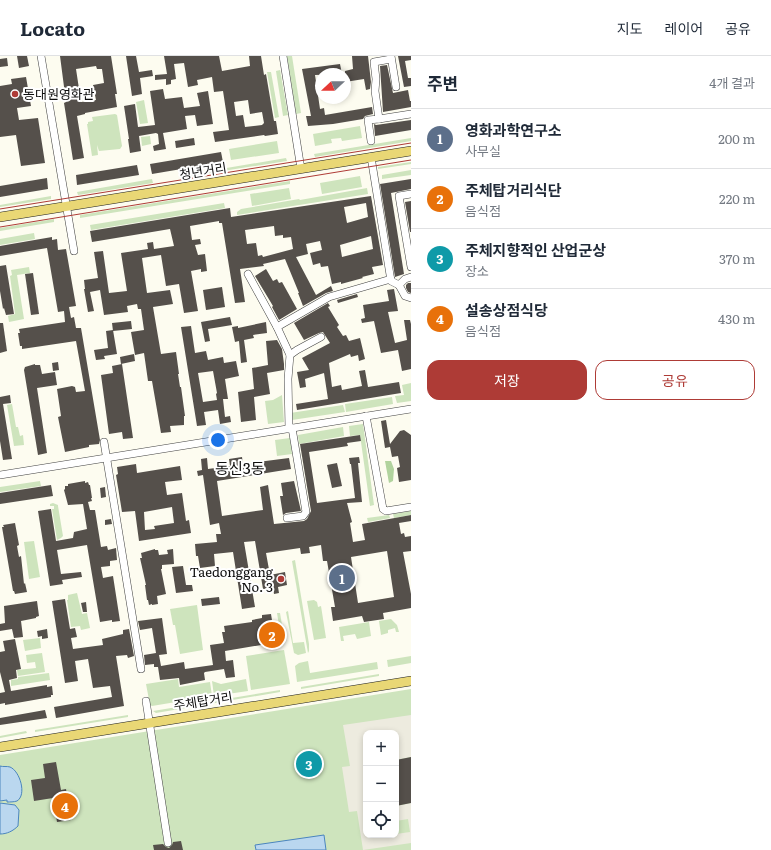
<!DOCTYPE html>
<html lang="ko">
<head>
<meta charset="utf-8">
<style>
	body { margin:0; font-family:Literata,"Noto Sans KR",serif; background:#f6f6f7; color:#1f2937 }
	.controls { position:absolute; right:12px; bottom:12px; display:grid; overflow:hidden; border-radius:8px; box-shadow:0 2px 6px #0003 }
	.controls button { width:36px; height:36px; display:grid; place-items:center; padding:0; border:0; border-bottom:1px solid #e0e1e3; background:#fff; color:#1f2937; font:20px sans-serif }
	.compass { position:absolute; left:315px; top:12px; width:36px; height:36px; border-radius:50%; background:#fff; box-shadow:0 2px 6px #0003; rotate:248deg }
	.you { position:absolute; left:218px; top:384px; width:14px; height:14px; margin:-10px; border:3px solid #fff; border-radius:50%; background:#1a73e8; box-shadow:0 0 0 6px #1a73e833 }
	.badge { display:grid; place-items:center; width:26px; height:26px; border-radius:50%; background:#ae3b36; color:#fff; font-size:13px; font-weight:700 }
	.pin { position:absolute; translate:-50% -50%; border:2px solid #fff; box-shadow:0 1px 4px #0006 }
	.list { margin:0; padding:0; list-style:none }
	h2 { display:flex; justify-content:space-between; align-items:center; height:52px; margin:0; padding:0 16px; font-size:17px }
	h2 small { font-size:13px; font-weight:400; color:#747a83 }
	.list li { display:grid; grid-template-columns:26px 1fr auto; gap:12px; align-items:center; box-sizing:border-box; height:60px; padding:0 16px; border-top:1px solid #e0e1e3 }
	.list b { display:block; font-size:15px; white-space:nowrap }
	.list p { margin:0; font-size:13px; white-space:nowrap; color:#747a83 }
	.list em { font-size:13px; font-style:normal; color:#747a83 }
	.actions { display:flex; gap:8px; padding:12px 16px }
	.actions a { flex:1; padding:9px 0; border:1px solid #ae3b36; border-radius:12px; text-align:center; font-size:14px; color:#ae3b36 }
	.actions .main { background:#ae3b36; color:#fff }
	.icon { flex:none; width:22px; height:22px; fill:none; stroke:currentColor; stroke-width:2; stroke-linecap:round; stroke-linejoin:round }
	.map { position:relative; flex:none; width:411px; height:794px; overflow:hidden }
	header { display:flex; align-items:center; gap:24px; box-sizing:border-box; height:56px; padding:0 20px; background:#fff; border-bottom:1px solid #e0e1e3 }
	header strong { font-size:19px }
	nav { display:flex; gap:22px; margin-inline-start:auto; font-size:14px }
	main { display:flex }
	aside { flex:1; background:#fff }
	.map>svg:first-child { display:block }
	.green { fill:#cee4bd; fill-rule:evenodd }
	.forest { fill:#b1d39e }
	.plaza { fill:#edebdf }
	.water { fill:#bad7ef; stroke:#4a85be }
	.building { fill:#55504b; fill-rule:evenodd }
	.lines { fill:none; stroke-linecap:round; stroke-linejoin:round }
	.minor-casing { stroke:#414141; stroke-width:8 }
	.major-casing { stroke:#1f1f1f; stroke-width:10 }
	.minor { stroke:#fff; stroke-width:7 }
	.major { stroke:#e9d775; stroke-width:9 }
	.tram { stroke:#ae3b36; stroke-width:1 }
	.poi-dot { fill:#ae3b36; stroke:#fff; stroke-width:1.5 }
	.labels { text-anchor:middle; stroke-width:4; stroke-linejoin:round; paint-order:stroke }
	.poi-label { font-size:13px; fill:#0e0e0e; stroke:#fff; text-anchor:start }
	.street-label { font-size:13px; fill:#0e0e0e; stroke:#fff }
	.quarter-label { font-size:15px; fill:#0e0e0e; stroke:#fff }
</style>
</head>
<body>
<header>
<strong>Locato</strong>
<nav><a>지도</a><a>레이어</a><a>공유</a></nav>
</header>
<main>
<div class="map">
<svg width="411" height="794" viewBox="0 0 411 794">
	<rect width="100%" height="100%" fill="#fdfcf0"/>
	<g class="green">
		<path d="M287,0H292L301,57L296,58Z"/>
		<path d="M280,14L288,59L283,60L276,15Z"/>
		<path d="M267,16H271L279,61L275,62Z"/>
		<path d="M144,44L148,67L140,68L136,46Z"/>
		<path d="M115,58L117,59L122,90L120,93L99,95L97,89L98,99L92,100L87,68H88V66L93,65L92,61Z"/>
		<path d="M360,70L362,82L342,85L341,82L331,83L332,87L315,90L313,78Z"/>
		<path d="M150,80L151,88L142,90L141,81Z"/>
		<path d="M411,82V85L315,101L314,98Z"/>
		<path d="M277,85L279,97L231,104L229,93Z"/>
		<path d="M286,102L287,105L191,120V118Z"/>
		<path d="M411,106V108L378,113V111Z"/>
		<path d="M411,114V119L382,123V119Z"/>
		<path d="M360,120L362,131L322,138L320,127Z"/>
		<path d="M152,123L153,127L78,139L77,136Z"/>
		<path d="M290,125V128L80,162V159Z"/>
		<path d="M289,132L291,143L252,150L250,138Z"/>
		<path d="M367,132L368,138L237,159V156L241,153L299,143L300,144Z"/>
		<path d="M51,140V143L0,151V149Z"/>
		<path d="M224,147L225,152L91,174L90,169Z"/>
		<path d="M54,163V166L0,175V172Z"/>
		<path d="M34,177L35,183L0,189V183Z"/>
		<path d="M29,211L30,217L17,219L24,263L9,266L8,260L15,258L10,220L12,219L11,214Z"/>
		<path d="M411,327V345L397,347L395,340L404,339L402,329Z"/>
		<path d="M282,339L284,366L268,368L265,345L273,344Z"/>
		<path d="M392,341L393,348L346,356L345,348Z"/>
		<path d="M12,348L16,371H18L20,380L23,379L24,389L14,390L7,349Z"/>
		<path d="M343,349L345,356L292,364L290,357Z"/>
		<path d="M363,368L374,449L370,450L360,379L350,380L349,370Z"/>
		<path d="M343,371L344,380L299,388L298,379Z"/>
		<path d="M290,382L292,398L277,400L275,384Z"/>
		<path d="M40,425L41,430L0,436V431Z"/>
		<path d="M53,447L58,449V450L63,480L61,482L57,484L52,453H54V450H50V448Z"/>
		<path d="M411,455V459L394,462L393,458Z"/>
		<path d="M389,459L390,462L368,466L367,462Z"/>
		<path d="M34,485L40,521L29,523L24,486Z"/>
		<path d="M295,504L309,588V595L308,597L292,505Z"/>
		<path d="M77,537L82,558L87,557L90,572L81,574L80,570L71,571L67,544H68V539Z"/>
		<path d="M314,544L317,546L318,551L321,550L326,582L314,584L307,545Z"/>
		<path d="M197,549L203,594L180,598L175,569H173L170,553Z"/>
		<path d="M288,555L293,587L304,586L306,597L298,599L294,597L286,556Z"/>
		<path d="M277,557H280L285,587L282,588Z"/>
		<path d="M391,563L397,569L399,576H396L395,572L388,574V577L381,579L379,565Z"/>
		<path d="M369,566L371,580L357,583L355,578L343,580L344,585H341L339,571Z"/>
		<path d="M40,582L41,592L25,595L23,584Z"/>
		<path d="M284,594L290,628L251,634L246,600Z"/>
		<path d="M42,597L45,616L18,620L17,614L36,612L35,606L27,607L26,599Z"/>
		<path d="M411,600V607L388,611L387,604Z"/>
		<path d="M308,605L310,617L377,606L378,613L297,626L295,610L299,607Z"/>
		<path d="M49,617L50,624L11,630V624L18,623V621Z"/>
		<path d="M379,618V620L301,633V631Z"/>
		<path d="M178,623L179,631L210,626L212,640L152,650L150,649L146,628Z"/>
		<path d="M246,623L248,635L214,640L212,625L221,628Z"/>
		<path d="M411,633V794H0V699ZM366,677H396V779H366Z"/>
		<path d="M280,634V636L156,657L153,655Z"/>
		<path d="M128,659V661L35,676V674Z"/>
		<path d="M26,675L27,677L0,682V680Z"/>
	</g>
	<path class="forest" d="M385,405H391L394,413L393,425L389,427Z"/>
	<path class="plaza" d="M411,659V701L396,704V677H366V779H396V778L410,776L408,763L396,765V750L411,747V787L363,794L357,755L349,756L342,711L350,710L343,669Z"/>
	<g class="water">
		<path d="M0,710C3,711 7,710 10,711C20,715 27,739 17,745C14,746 10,746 7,746V744L0,745Z"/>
		<path d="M0,747L15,749L19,754L18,770C13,775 7,778 0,778Z"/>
		<path d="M324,779L326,794H256L255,789Z"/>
	</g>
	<g class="building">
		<path d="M17,0H27L29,10L19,12Z"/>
		<path d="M60,0H111L117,38H115L117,51L85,57V58L77,60L84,102L73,104L64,47L66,46ZM96,10L97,13H102L104,27L93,29L96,44L81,46L76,13Z"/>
		<path d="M126,0H136L139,16L152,14L153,20L140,22L142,38L132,40Z"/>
		<path d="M164,0H219L222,15L250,10L249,0H261L264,19L266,18L274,65H276L278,78L265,80L264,79L215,86L213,76L229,74L223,35L214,36L212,21L197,24L198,29L188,31L184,7L174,8L176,23L171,24V28L166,29V23L155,24V19L167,18ZM248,44L250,58L262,56L264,67L262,69L245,71L243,59L236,60L234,46Z"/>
		<path d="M352,0H368L371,26L370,33L366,34L364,23L345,26V15L353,13Z"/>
		<path d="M398,0H411V4L405,5L408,22H411V30L404,31Z"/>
		<path d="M7,2L8,10L0,11V3Z"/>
		<path d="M340,8L342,18L315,19L320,53L324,52L325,59L372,51L373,58L365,60L363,63L333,68L308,70L306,60H311L302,13Z"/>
		<path d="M387,9L393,37L408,34L410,45H411V51L383,56L380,10Z"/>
		<path d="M26,21L31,50L17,52L19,64L38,62L45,107L21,110L16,79L0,81V30L12,28L11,23Z"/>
		<path d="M163,33L165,43L182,41L184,52L200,50L197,37L208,35L213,68L197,70L195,59L185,60L187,73L163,77L166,93L154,95L153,90L159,88L158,78L156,77L139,80L141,95L130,97L128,83H129L124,50L135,48L138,71L155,69L150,35Z"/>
		<path d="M411,64V74L375,80L374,68L376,69Z"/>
		<path d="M194,82L195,89L176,92L175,85Z"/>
		<path d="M221,96L223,106L152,118L150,108Z"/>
		<path d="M137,109L139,119L77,129L76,119Z"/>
		<path d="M47,122L48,133L0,141V130Z"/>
		<path d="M411,123V133L391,137L404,218L395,221L380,128Z"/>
		<path d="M371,140L383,209L372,211L374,218L362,221L363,222L341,228V226L332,228L328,210L321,211L320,207L313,209L310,197L322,194L320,185L306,188L308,198L296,201L316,239L331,230L333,235L326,237L303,250L298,237H299L285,203L263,208L264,210L240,213L245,246L235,247L222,167H219V165L190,170L192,184L200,183L201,188L195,189L198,199L205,198L207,215L201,216V213L191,215L198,255L184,257L179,228L166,230L161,199L142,202L147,237L170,234L173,248L153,251L161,298L176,296L179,318H178L180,331H181L185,360H184V369L170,370L171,376L161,377L152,325H148L144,297L135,299L131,276L144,274L141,253H138L137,248L127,250L128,256L104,259L100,234L90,236L94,255L88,256L84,233H85L84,224L98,222L94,196L103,195L109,237L127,235L121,197L148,193L147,187L153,186L154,193L174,190L170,173L92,186L90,175L230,152L231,161ZM366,147L368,161L347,167L344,151ZM274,170L275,180L283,179V182L291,181L293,193L263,201L262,199L258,200L256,187L247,188L245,174ZM371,180L373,193L342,201L340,189Z"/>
		<path d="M411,145V176H410L405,146Z"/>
		<path d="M52,181V184L57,183L58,194L66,193L76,250L69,251L71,262L74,261L76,272H81L100,384L99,388L89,389V391L65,396L58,361L61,360L57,333L72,330L75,331L76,336L85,335L76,285L22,293V290H20L18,277H20L19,273L65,266L64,255L58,256L47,192L0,200V190Z"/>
		<path d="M6,209L14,258L6,259L4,252L3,253L0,235V210Z"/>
		<path d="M266,213L273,225L277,223L279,227L282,226L297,253L279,264L272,251L273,250L255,220Z"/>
		<path d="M33,217L39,258L31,259L25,218Z"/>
		<path d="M408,227H411V237L408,236L406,232V229Z"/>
		<path d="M222,231L225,251L206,254L203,234Z"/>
		<path d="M394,233L398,255L388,256L395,287L407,284L404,264H410L411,268V313L402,315L398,294L381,297L374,265L362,267L361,263L365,262L363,249L389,245L387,234Z"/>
		<path d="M357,238L358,241L338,247L337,244Z"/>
		<path d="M328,247L330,250L328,251L339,269L337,271L343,280L346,279L349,285L360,282L365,303L359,305L358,299L351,301L350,298L329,307L332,331L341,329L342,334L362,330L359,315L365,314L368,331L399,326L401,337L297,354L296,348L328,343L324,317L305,323L306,331L300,332L297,316L309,314L302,302L330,287L323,276L319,277L304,284L294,267Z"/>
		<path d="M230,261L232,269L208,273L210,285L205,286L201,266Z"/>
		<path d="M131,265L132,273L113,275L112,267Z"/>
		<path d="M266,266L267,277L253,279L254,282L244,284L247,306L241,307L239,285L235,286L232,271L238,270V272Z"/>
		<path d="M0,267H3L7,295L0,297Z"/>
		<path d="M191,270L195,297L206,295L208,304L223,301L224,307L236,305L239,320L225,323L228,343H223L225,361L230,360L231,366L220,368L218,354L204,356L206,369L197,370L181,271ZM213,315L217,337L216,338L217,344L203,346L198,317Z"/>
		<path d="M113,274L117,298L104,300L105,303L96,304L94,294L108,292L106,275Z"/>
		<path d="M277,284L282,293L284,308V314L267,317L270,338L254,341L256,364L241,366L238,336L254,333L252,312L268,309L266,285Z"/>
		<path d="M134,298L135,305L121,308L120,301Z"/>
		<path d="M58,306L59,314L53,315L52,307Z"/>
		<path d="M35,308V309H40L42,318L55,316L57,329L37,332L47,397L38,399L24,314L25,311Z"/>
		<path d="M122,308L133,382L123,383L122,376L109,378L101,319L113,317L112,310Z"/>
		<path d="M10,339L11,347L3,348L12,403L3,404L0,385V341Z"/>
		<path d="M386,364L390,388L400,375L404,374L411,379V424L399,426L397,412L400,411L398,400L392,401L390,391L385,392L381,365Z"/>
		<path d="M360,379L361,385L347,387L348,390L309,396L317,447L355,442L351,408H350L349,402L359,401L360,407H358L362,446L347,447L352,466L350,467L353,486L365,484L362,468L411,459V465L399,467L401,478L404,477L405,481L411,480V495L403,496L411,538V552L383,557L384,563L364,566L362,560L333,565L331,551H335L327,505H323L321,489L309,491L310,497L301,498L300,492L266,497L270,519L285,516L287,529L278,531L279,537L274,538L273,532L263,533L255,485L244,486L255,551L242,553L233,496L214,498L215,510L200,512L198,500H196L195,488L217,486L216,478H221L219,467L210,469L203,419L198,420L197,415L202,414L201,403L207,402L208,413L230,410L229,403L242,401L243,408L289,402L291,413L217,425L222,460L263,454L260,431L268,429L274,468L304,465L307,463L311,455L300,388ZM387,495L394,541L358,547L351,501Z"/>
		<path d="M337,407L342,430L332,432L327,409Z"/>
		<path d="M136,408L137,417L180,410L182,424L165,426L167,439L182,437L186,465L189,464L191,477L139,485L135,455L122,456L116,419L118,418L117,411ZM172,451L174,467L154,470L155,473L145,474L144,456Z"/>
		<path d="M85,425V427L88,426L89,429H90L92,442H91L92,445L88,446L90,454H95L101,491L107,490L108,494L116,492L117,504L110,505V510L101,511L103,522L113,520L120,565L112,566V564L100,566L87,489L57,494L61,518L81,516L82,521L62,524L63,528L50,530L38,455L51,453L56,485L73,482L74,476L87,473L83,448L68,449L64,434L65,433V430H68V428Z"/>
		<path d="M294,425L301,455L286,457L283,459L280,440H283L281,427Z"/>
		<path d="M51,429L53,440L0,448V437Z"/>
		<path d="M105,431L106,441L101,442L100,432Z"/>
		<path d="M111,463L112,468L105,469V464Z"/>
		<path d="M15,467L19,489L17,490L19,501L21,500L24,528L25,527L27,536L15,538L14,535H13L2,471H4L3,469Z"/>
		<path d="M155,493V494H158L159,499L168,498L167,494L173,493L174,508L162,509V513H161L166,538L157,540L158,548L152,549V548L149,549L148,544H147L145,529H146L140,502H142L141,497Z"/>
		<path d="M183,510L186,529H192L193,535L176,537L172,511Z"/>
		<path d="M219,541L220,548L202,550L201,543Z"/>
		<path d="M65,543L70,573L75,572L77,581L71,582L73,593L103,589L102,583L123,578V574L129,573L134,600L128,602L127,599L116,600L124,650L56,662L54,651L112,641L110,630L93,632L88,603L75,605L78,625L65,627L52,545Z"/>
		<path d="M37,545L39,560L36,561V562L21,565L23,581L14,582L12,573L0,575V568L5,567L4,550Z"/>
		<path d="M86,546L87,556H83L81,547Z"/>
		<path d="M271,558L274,577L273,582L271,586L267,588L225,595L226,605L233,604L235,621L226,622L224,613L205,616L204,617L205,624L180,629L179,622L160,624L158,611H154V608L145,609L144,599L156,597L152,572L140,574L138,565L162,562L167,598L159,599L161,610L184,606L185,613L213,609L210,589L224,587L222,576H225L224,570L252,566V564L262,562V559Z"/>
		<path d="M47,573L48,582L42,583V580L38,581L37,575Z"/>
		<path d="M15,583L21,613L16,614L17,622L9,624L11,635L47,629V631L52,630L53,639H51V641L5,649V647L0,648V637L5,636L0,616V596L5,595L3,585Z"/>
		<path d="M45,654L47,662L0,669V662Z"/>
		<path d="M411,701V747L396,750V704Z"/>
		<path d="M56,706L61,734L66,733L71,764L57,766L53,742L34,745L31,724L45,722L43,708Z"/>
		<path d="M181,785L183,794H154L153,789L163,788L166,791L169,792L172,789L173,786Z"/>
	</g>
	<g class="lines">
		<g class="minor-casing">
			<g id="minor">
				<path d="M41,0L74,195"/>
				<path d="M283,0L301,113"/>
				<path d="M391,0L396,31"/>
				<path d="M379,63L411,58"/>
				<path d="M371,85L368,64L379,63L375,35L376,23L374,6L391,3"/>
				<path d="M371,101L391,225L399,229"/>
				<path d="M411,138L399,140L411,211"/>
				<path d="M248,218L277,271L290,299"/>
				<path d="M411,221L405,223L399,229L405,240L411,242"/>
				<path d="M277,271L329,241L391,223"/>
				<path d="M366,360L383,453L386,455L411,451"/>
				<path d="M289,373L288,323L290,299L297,294L321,281"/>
				<path d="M104,386L141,613"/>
				<path d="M0,419L411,353"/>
				<path d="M287,462L303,460L306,456L292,372"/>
				<path d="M146,645L168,787"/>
			</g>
		</g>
		<g class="major-casing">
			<g id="major">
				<path d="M0,161L411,95"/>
				<path d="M0,691L411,625"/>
			</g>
		</g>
		<use href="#minor" class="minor"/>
		<use href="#major" class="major"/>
		<g class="tram">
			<path d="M0,153L411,87"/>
			<path d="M0,171L411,104"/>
		</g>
	</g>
	<g class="poi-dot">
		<circle cx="15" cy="38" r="4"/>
		<circle cx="281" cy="523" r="4"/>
	</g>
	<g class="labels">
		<g class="poi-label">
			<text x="23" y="43">동대원영화관</text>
			<text x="273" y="521" text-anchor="end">Taedonggang<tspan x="273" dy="15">No. 3</tspan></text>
		</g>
		<g class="street-label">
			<text transform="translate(203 115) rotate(-9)" y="5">청년거리</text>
			<text transform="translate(203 645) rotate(-9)" y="5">주체탑거리</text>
		</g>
		<g class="quarter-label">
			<text x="240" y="418">동신3동</text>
		</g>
	</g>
</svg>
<div class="controls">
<button>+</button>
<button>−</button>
<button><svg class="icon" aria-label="locate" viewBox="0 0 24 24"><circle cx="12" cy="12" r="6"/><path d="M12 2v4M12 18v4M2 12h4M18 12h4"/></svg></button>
</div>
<svg class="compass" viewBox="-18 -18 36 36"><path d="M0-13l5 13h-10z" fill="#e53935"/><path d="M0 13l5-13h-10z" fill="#747a83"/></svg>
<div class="you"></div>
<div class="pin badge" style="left:342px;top:522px;background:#5c6f8a">1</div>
<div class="pin badge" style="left:272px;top:579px;background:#e8710a">2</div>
<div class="pin badge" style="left:309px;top:708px;background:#0f9aa8">3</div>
<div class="pin badge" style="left:65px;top:750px;background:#e8710a">4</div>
</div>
<aside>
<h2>주변<small>4개 결과</small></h2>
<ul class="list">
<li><span class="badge" style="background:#5c6f8a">1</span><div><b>영화과학연구소</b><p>사무실</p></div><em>200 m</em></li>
<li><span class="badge" style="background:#e8710a">2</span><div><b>주체탑거리식단</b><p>음식점</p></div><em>220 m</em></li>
<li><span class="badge" style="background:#0f9aa8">3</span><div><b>주체지향적인 산업군상</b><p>장소</p></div><em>370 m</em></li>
<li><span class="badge" style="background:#e8710a">4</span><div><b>설송상점식당</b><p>음식점</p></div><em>430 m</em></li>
</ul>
<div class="actions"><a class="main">저장</a><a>공유</a></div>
</aside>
</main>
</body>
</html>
